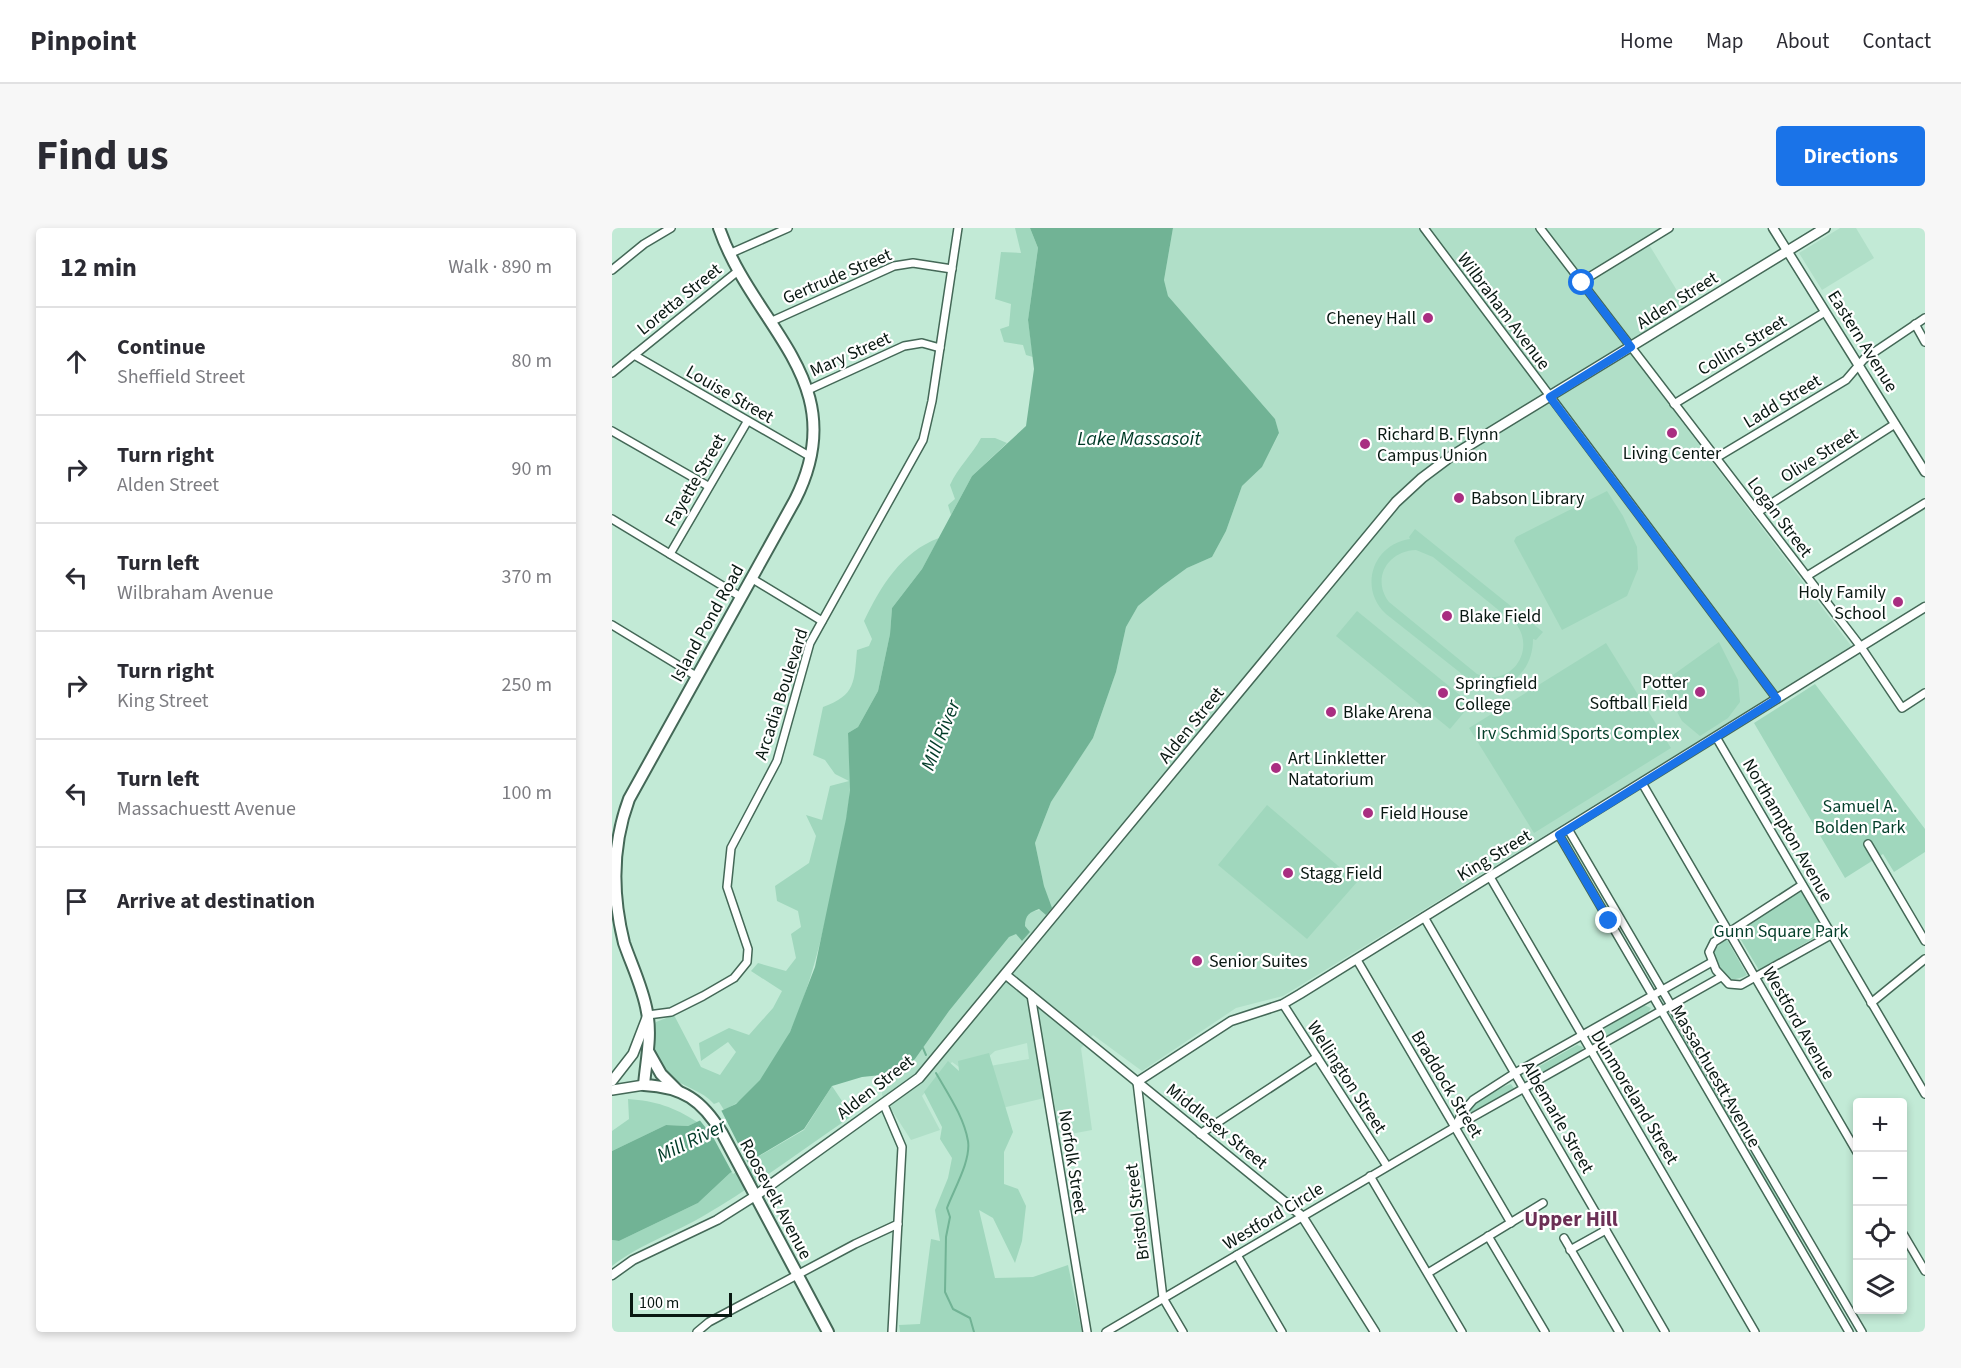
<!DOCTYPE html>
<html lang="en">
<head>
<meta charset="utf-8">
<style>
	body { margin:0; font-family:"Source Sans 3",sans-serif; background:#f7f7f7; color:#2b2b33 }
	.controls { position:absolute; right:18px; bottom:18px; display:grid; overflow:hidden; border-radius:6px; box-shadow:0 3px 9px #0003 }
	.controls button { width:54px; height:54px; display:grid; place-items:center; padding:0; border:0; border-bottom:2px solid #e1e1e2; background:#fff; color:#2b2b33; font:30px sans-serif }
	.scale { position:absolute; left:18px; bottom:15px; width:102px; box-sizing:border-box; padding-left:6px; border:3px solid #091812; border-top:0; font-size:16px; line-height:21px; white-space:nowrap; color:#091812; -webkit-text-stroke:4px #fff; paint-order:stroke }
	.stop { position:absolute; width:18px; height:18px; margin:-14px; border:4px solid #1a73e8; border-radius:50%; background:#fff }
	.stop.end { background:#1a73e8; border-color:#fff; box-shadow:0 2px 6px #0008 }
	.list { margin:0; padding:0; list-style:none }
	h2 { display:flex; justify-content:space-between; align-items:center; height:78px; margin:0; padding:0 24px; font-size:26px }
	h2 small { font-size:20px; font-weight:400; color:#7c7c81 }
	.list li { display:grid; grid-template-columns:39px 1fr auto; gap:18px; align-items:center; box-sizing:border-box; height:108px; padding:0 24px; border-top:2px solid #e1e1e2 }
	.list b { display:block; font-size:22px; white-space:nowrap }
	.list p { margin:0; font-size:20px; white-space:nowrap; color:#7c7c81 }
	.list em { font-size:20px; font-style:normal; color:#7c7c81 }
	.icon { flex:none; width:33px; height:33px; fill:none; stroke:currentColor; stroke-width:2; stroke-linecap:round; stroke-linejoin:round }
	.map { position:relative; flex:none; width:1313px; height:1104px; overflow:hidden; border-radius:6px }
	header { display:flex; align-items:center; gap:36px; box-sizing:border-box; height:84px; padding:0 30px; background:#fff; border-bottom:2px solid #e1e1e2 }
	header strong { font-size:28px }
	nav { display:flex; gap:33px; margin-inline-start:auto; font-size:21px }
	.intro { display:flex; align-items:center; justify-content:space-between; box-sizing:border-box; height:144px; padding:0 36px }
	h1 { margin:0; font-size:42px }
	.button { padding:15px 27px; border-radius:6px; background:#1a73e8; color:#fff; font-size:21px; font-weight:700 }
	main { display:flex; gap:36px; padding:0 36px }
	aside { flex:1; background:#fff; border-radius:6px; box-shadow:0 3px 9px #0003 }
	.map>svg:first-child { display:block }
	.built { fill:#b0dfc8 }
	.green { fill:#a0d7bd; fill-rule:evenodd }
	.water { fill:#71b395 }
	.pier { fill:#c2ead6 }
	.lines { fill:none; stroke-linecap:round; stroke-linejoin:round }
	.stream { stroke:#71b395; stroke-width:2 }
	.minor-casing { stroke:#446857; stroke-width:10 }
	.tertiary-casing { stroke:#446857; stroke-width:11 }
	.secondary-casing { stroke:#446857; stroke-width:12 }
	.primary-casing { stroke:#446857; stroke-width:14 }
	.minor { stroke:#fff; stroke-width:7 }
	.tertiary { stroke:#fff; stroke-width:8 }
	.secondary { stroke:#fff; stroke-width:9 }
	.primary { stroke:#fff; stroke-width:10 }
	.route { stroke:#1a73e8; stroke-width:8 }
	.poi-dot { fill:#a92e81; stroke:#fff; stroke-width:2 }
	.labels { text-anchor:middle; stroke-width:4.5; stroke-linejoin:round; paint-order:stroke }
	.street-label { font-size:18px; fill:#091812; stroke:#fff }
	.poi-label { font-size:18px; fill:#091812; stroke:#fff; text-anchor:start }
	.park-label { font-size:18px; fill:#033e2a; stroke:#fff }
	.water-label { font-size:20px; font-style:italic; fill:#003a27; stroke:#fff }
	.quarter-label { font-size:21px; font-weight:bold; fill:#6c2f55; stroke:#fff }
</style>
</head>
<body>
<header>
<strong>Pinpoint</strong>
<nav><a>Home</a><a>Map</a><a>About</a><a>Contact</a></nav>
</header>
<div class="intro"><h1>Find us</h1><a class="button">Directions</a></div>
<main>
<aside>
<h2>12 min<small>Walk · 890 m</small></h2>
<ul class="list">
<li><svg class="icon" aria-label="ahead" viewBox="0 0 24 24"><path d="M12 20V5M6 11l6-6 6 6"/></svg><div><b>Continue</b><p>Sheffield Street</p></div><em>80 m</em></li>
<li><svg class="icon" aria-label="right" viewBox="0 0 24 24"><path d="M7 20v-9h11M14 6l5 5-5 5"/></svg><div><b>Turn right</b><p>Alden Street</p></div><em>90 m</em></li>
<li><svg class="icon" aria-label="left" viewBox="0 0 24 24"><path d="M17 20v-9H6M10 6l-5 5 5 5"/></svg><div><b>Turn left</b><p>Wilbraham Avenue</p></div><em>370 m</em></li>
<li><svg class="icon" aria-label="right" viewBox="0 0 24 24"><path d="M7 20v-9h11M14 6l5 5-5 5"/></svg><div><b>Turn right</b><p>King Street</p></div><em>250 m</em></li>
<li><svg class="icon" aria-label="left" viewBox="0 0 24 24"><path d="M17 20v-9H6M10 6l-5 5 5 5"/></svg><div><b>Turn left</b><p>Massachuestt Avenue</p></div><em>100 m</em></li>
<li><svg class="icon" aria-label="arrive" viewBox="0 0 24 24"><path d="M6 21V4h12l-3 4 3 4H6"/></svg><div><b>Arrive at destination</b></div></li>
</ul>
</aside>
<div class="map">
<svg width="1313" height="1104" viewBox="0 0 1313 1104">
	<rect width="100%" height="100%" fill="#c2ead6"/>
	<g class="built">
		<path d="M561,0H1048L1033,10L1075,79L1012,117L1240,419L671,768L624,780L530,843L481,807L469,820L480,902L448,908L441,868L386,881L378,838L417,831L415,815L383,823L357,846L340,834L310,868L328,902L299,912L270,867V848L288,845L303,831L337,783L397,709L404,705L410,713L418,704L413,698V691L418,684L439,680L432,658L423,615L439,574L481,510L504,444L514,399L526,378L549,359L575,340L600,329L614,303L630,258L650,239L667,206L663,191L556,68L552,52Z"/>
		<path d="M1228,0H1244L1262,30L1210,62L1187,25Z"/>
	</g>
	<g class="green">
		<path d="M403,0H418L426,20L416,92L421,129L414,127L411,117L392,114L388,101L397,98L399,76L383,71L389,24L409,25Z"/>
		<path d="M369,210H383L395,215L360,248L339,287L336,277L343,271L338,257C346,239 360,227 369,210Z"/>
		<path d="M995,263L1011,288L1025,319L1026,341L1015,368L950,402L902,313L904,309Z"/>
		<path d="M803,301L931,404L924,412L921,411C921,445 894,469 860,454L774,386C746,360 761,316 798,311L797,309ZM804,322L821,329L905,397C924,425 897,460 865,446L777,374C759,350 776,323 804,322Z"/>
		<path d="M327,310L310,341L280,380L278,406L266,463L246,499L236,505C237,523 238,542 238,560C237,585 230,612 225,637C211,707 184,850 112,882L107,874L102,876C90,862 71,859 57,848C42,836 39,812 44,794L62,787L89,839L108,847L124,824L116,814L89,833L87,815L117,800L137,807L161,780L170,763L139,743L146,735L174,743L184,730L179,706L189,699L186,683L165,673L163,658L197,635L204,608L194,587L210,592L218,558L237,553L223,546L213,532L201,527L211,479C244,467 242,454 245,422L257,418L260,411L252,393C269,358 289,324 327,310Z"/>
		<path d="M745,383L859,476L838,501L724,408Z"/>
		<path d="M1107,414L1126,452L1128,474L1116,490L1088,508L1070,493L1051,458L1054,452Z"/>
		<path d="M994,415L1059,520L922,605L857,500Z"/>
		<path d="M1203,456L1313,601V624L1282,644L1271,626L1233,650L1142,495Z"/>
		<path d="M655,577L745,654L695,711L606,637Z"/>
		<path d="M1190,663L1214,703L1147,742L1123,702Z"/>
		<path d="M1114,710L1135,747C1122,754 1105,754 1098,739L1102,723Z"/>
		<path d="M1032,777L1039,780L1036,785L989,813L982,810L985,805Z"/>
		<path d="M1059,786L1129,905V907L1126,906L1058,789Z"/>
		<path d="M965,817L971,819L969,824L922,852L916,850L917,844Z"/>
		<path d="M377,825L401,904L392,924V956L406,961L414,978L410,1013L403,1035L381,990L367,982L383,1050L421,1049L456,1037L470,1104H288L287,1097L308,1096L319,1011L328,1013L323,982L336,950L340,930L328,911L330,899L312,864L336,833L347,843L346,833Z"/>
		<path d="M899,856L903,862L850,893C853,877 884,861 899,856Z"/>
		<path d="M220,858L240,888C191,921 144,957 93,987C63,1005 28,1016 0,1038V1012L7,1013L86,975L118,945L192,902Z"/>
		<path d="M16,871C44,873 62,879 85,894L76,898L54,897L0,923V903L17,891Z"/>
		<path d="M1139,923L1205,1035V1037L1138,926Z"/>
	</g>
	<path class="water" d="M418,0H561L552,52L556,68L663,191L667,205L650,239L630,258L614,303L600,329L575,340L549,359L526,378L514,399L504,444L481,510L439,574L423,615L432,658L440,680L434,687L427,681C418,684 413,687 413,698L418,704L410,713L404,706L397,709L337,783L303,831L288,845L250,849L220,858L192,901L118,945L86,975L7,1013L0,1012V923L54,897L76,898L124,876L148,852L178,804L203,739L234,591L238,562L236,505L246,499L266,463L278,406L280,380L310,341L360,248L414,198L422,141L416,92L426,20Z"/>
	<path class="pier" d="M108,880L137,937L121,946L101,909L86,890Z"/>
	<g class="lines">
		<g class="stream">
			<path d="M311,820L314,827"/>
			<path d="M324,845C336,866 352,889 356,913C359,933 342,961 335,980L338,989L334,1009L333,1064L341,1081L358,1090L362,1104"/>
		</g>
		<g class="minor-casing">
			<g id="minor">
				<path d="M812,0L1165,471"/>
				<path d="M928,0L1249,419L1290,480L1313,465"/>
				<path d="M117,26L176,0"/>
				<path d="M0,42L32,16L59,0"/>
				<path d="M969,54L1057,0"/>
				<path d="M158,94L282,38L301,35L340,41"/>
				<path d="M1303,96L1313,114"/>
				<path d="M22,127L199,229"/>
				<path d="M0,145L126,43"/>
				<path d="M196,162L292,118L310,115L328,120"/>
				<path d="M1062,176L1213,84"/>
				<path d="M0,203L96,258"/>
				<path d="M1104,230L1234,152L1252,131L1313,90"/>
				<path d="M1146,284L1283,196"/>
				<path d="M0,291L129,369"/>
				<path d="M58,326L135,194"/>
				<path d="M1195,348L1313,275"/>
				<path d="M139,350L210,393"/>
				<path d="M0,397L84,448"/>
				<path d="M1104,509L1313,866"/>
				<path d="M1030,555L1246,926"/>
				<path d="M956,601L1250,1104"/>
				<path d="M947,607L1237,1104"/>
				<path d="M1256,616L1313,713"/>
				<path d="M878,649L1143,1104"/>
				<path d="M1190,657L1102,714L1097,724L1104,742L1117,756L1129,757L1219,707"/>
				<path d="M812,689L1053,1104"/>
				<path d="M745,732L899,995"/>
				<path d="M419,767L475,1104"/>
				<path d="M1259,775L1313,731"/>
				<path d="M671,776L775,938"/>
				<path d="M36,787L59,784L91,768L122,750L135,734L136,721L115,659L119,620L165,533L198,415L311,212L320,173L346,0"/>
				<path d="M525,854L551,1070L571,1104"/>
				<path d="M272,877L290,919L280,1104"/>
				<path d="M843,899L850,885L861,872L903,845L1100,734"/>
				<path d="M588,906L705,829"/>
				<path d="M758,948L850,1104"/>
				<path d="M1290,1004L1313,1043"/>
				<path d="M876,1008L933,1104"/>
				<path d="M952,1010L1007,1104"/>
				<path d="M958,1022L994,1002"/>
				<path d="M625,1027L670,1104"/>
				<path d="M816,1045L931,975"/>
				<path d="M85,1104L97,1094L243,1016L286,996"/>
				<path d="M494,1104L843,899L1109,749"/>
			</g>
		</g>
		<g class="tertiary-casing">
			<g id="tertiary">
				<path d="M1161,0L1313,244"/>
				<path d="M394,747L690,988L763,1104"/>
				<path d="M525,854L619,793L671,776L688,766L1313,379"/>
				<path d="M0,1047L21,1032L105,992L143,968"/>
			</g>
		</g>
		<g class="secondary-casing">
			<g id="secondary">
				<path d="M0,853L21,826L36,787"/>
				<path d="M0,862L32,857"/>
				<path d="M143,968L307,850L784,274L810,250L838,229L1213,0"/>
			</g>
		</g>
		<g class="primary-casing">
			<g id="primary">
				<path d="M107,0C142,101 243,154 183,272L17,571C0,617 0,667 12,715C20,738 31,760 35,784C40,808 34,833 32,857C71,859 90,872 110,905L216,1104"/>
				<path d="M36,823L49,846L66,863"/>
			</g>
		</g>
		<use href="#minor" class="minor"/>
		<use href="#tertiary" class="tertiary"/>
		<use href="#secondary" class="secondary"/>
		<use href="#primary" class="primary"/>
	</g>
	<g class="lines">
		<path class="route" d="M970,55L1019,119L938,169L1165,471L947,607L997,693"/>
	</g>
	<g class="poi-dot">
		<circle cx="816" cy="90" r="6"/>
		<circle cx="1060" cy="205" r="6"/>
		<circle cx="753" cy="216" r="6"/>
		<circle cx="847" cy="270" r="6"/>
		<circle cx="1286" cy="374" r="6"/>
		<circle cx="835" cy="388" r="6"/>
		<circle cx="1088" cy="464" r="6"/>
		<circle cx="831" cy="465" r="6"/>
		<circle cx="719" cy="484" r="6"/>
		<circle cx="664" cy="540" r="6"/>
		<circle cx="756" cy="585" r="6"/>
		<circle cx="676" cy="645" r="6"/>
		<circle cx="585" cy="733" r="6"/>
	</g>
	<g class="labels">
		<g class="street-label">
			<text transform="translate(225 48) rotate(-23)" y="6">Gertrude Street</text>
			<text transform="translate(67 71) rotate(-39)" y="6">Loretta Street</text>
			<text transform="translate(1065 72) rotate(-32)" y="6">Alden Street</text>
			<text transform="translate(892 83) rotate(53)" y="6">Wilbraham Avenue</text>
			<text transform="translate(1251 113) rotate(58)" y="6">Eastern Avenue</text>
			<text transform="translate(1130 117) rotate(-31)" y="6">Collins Street</text>
			<text transform="translate(238 126) rotate(-24)" y="6">Mary Street</text>
			<text transform="translate(118 166) rotate(30)" y="6">Louise Street</text>
			<text transform="translate(1170 173) rotate(-31)" y="6">Ladd Street</text>
			<text transform="translate(1207 227) rotate(-32)" y="6">Olive Street</text>
			<text transform="translate(83 252) rotate(-60)" y="6">Fayette Street</text>
			<text transform="translate(1168 289) rotate(53)" y="6">Logan Street</text>
			<text transform="translate(95 395) rotate(-61)" y="6">Island Pond Road</text>
			<text transform="translate(169 466) rotate(-72)" y="6">Arcadia Boulevard</text>
			<text transform="translate(579 497) rotate(-51)" y="6">Alden Street</text>
			<text transform="translate(1176 602) rotate(60)" y="6">Northampton Avenue</text>
			<text transform="translate(882 627) rotate(-31)" y="6">King Street</text>
			<text transform="translate(1187 795) rotate(60)" y="6">Westford Avenue</text>
			<text transform="translate(1104 848) rotate(60)" y="6">Massachuestt Avenue</text>
			<text transform="translate(735 849) rotate(57)" y="6">Wellington Street</text>
			<text transform="translate(835 856) rotate(59)" y="6">Braddock Street</text>
			<text transform="translate(263 859) rotate(-38)" y="6">Alden Street</text>
			<text transform="translate(1023 869) rotate(59)" y="6">Dunmoreland Street</text>
			<text transform="translate(946 889) rotate(60)" y="6">Albemarle Street</text>
			<text transform="translate(605 898) rotate(39)" y="6">Middlesex Street</text>
			<text transform="translate(461 934) rotate(81)" y="6">Norfolk Street</text>
			<text transform="translate(164 971) rotate(62)" y="6">Roosevelt Avenue</text>
			<text transform="translate(525 984) rotate(-97)" y="6">Bristol Street</text>
			<text transform="translate(661 988) rotate(-31)" y="6">Westford Circle</text>
		</g>
		<g class="poi-label">
			<text x="804" y="96" text-anchor="end">Cheney Hall</text>
			<text x="765" y="212">Richard B. Flynn<tspan x="765" dy="21">Campus Union</tspan></text>
			<text x="1060" y="231" text-anchor="middle">Living Center</text>
			<text x="859" y="276">Babson Library</text>
			<text x="1274" y="370" text-anchor="end">Holy Family<tspan x="1274" dy="21">School</tspan></text>
			<text x="847" y="394">Blake Field</text>
			<text x="1076" y="460" text-anchor="end">Potter<tspan x="1076" dy="21">Softball Field</tspan></text>
			<text x="843" y="461">Springfield<tspan x="843" dy="21">College</tspan></text>
			<text x="731" y="490">Blake Arena</text>
			<text x="676" y="536">Art Linkletter<tspan x="676" dy="21">Natatorium</tspan></text>
			<text x="768" y="591">Field House</text>
			<text x="688" y="651">Stagg Field</text>
			<text x="597" y="739">Senior Suites</text>
		</g>
		<g class="park-label">
			<text x="966" y="511">Irv Schmid Sports Complex</text>
			<text x="1248" y="584">Samuel A.<tspan x="1248" dy="21">Bolden Park</tspan></text>
			<text x="1169" y="709">Gunn Square Park</text>
		</g>
		<g class="water-label">
			<text x="527" y="217">Lake Massasoit</text>
			<text transform="translate(328 507) rotate(-68)" y="7">Mill River</text>
			<text transform="translate(79 912) rotate(-26)" y="7">Mill River</text>
		</g>
		<g class="quarter-label">
			<text x="959" y="998">Upper Hill</text>
		</g>
	</g>
</svg>
<div class="controls">
<button>+</button>
<button>−</button>
<button><svg class="icon" aria-label="locate" viewBox="0 0 24 24"><circle cx="12" cy="12" r="6"/><path d="M12 2v4M12 18v4M2 12h4M18 12h4"/></svg></button>
<button><svg class="icon" aria-label="layers" viewBox="0 0 24 24"><path d="M12 4l9 5-9 5-9-5zM3 14l9 5 9-5"/></svg></button>
</div>
<div class="scale">100 m</div>
<div class="stop" style="left:970px;top:55px"></div>
<div class="stop end" style="left:997px;top:693px"></div>
</div>
</main>
</body>
</html>
